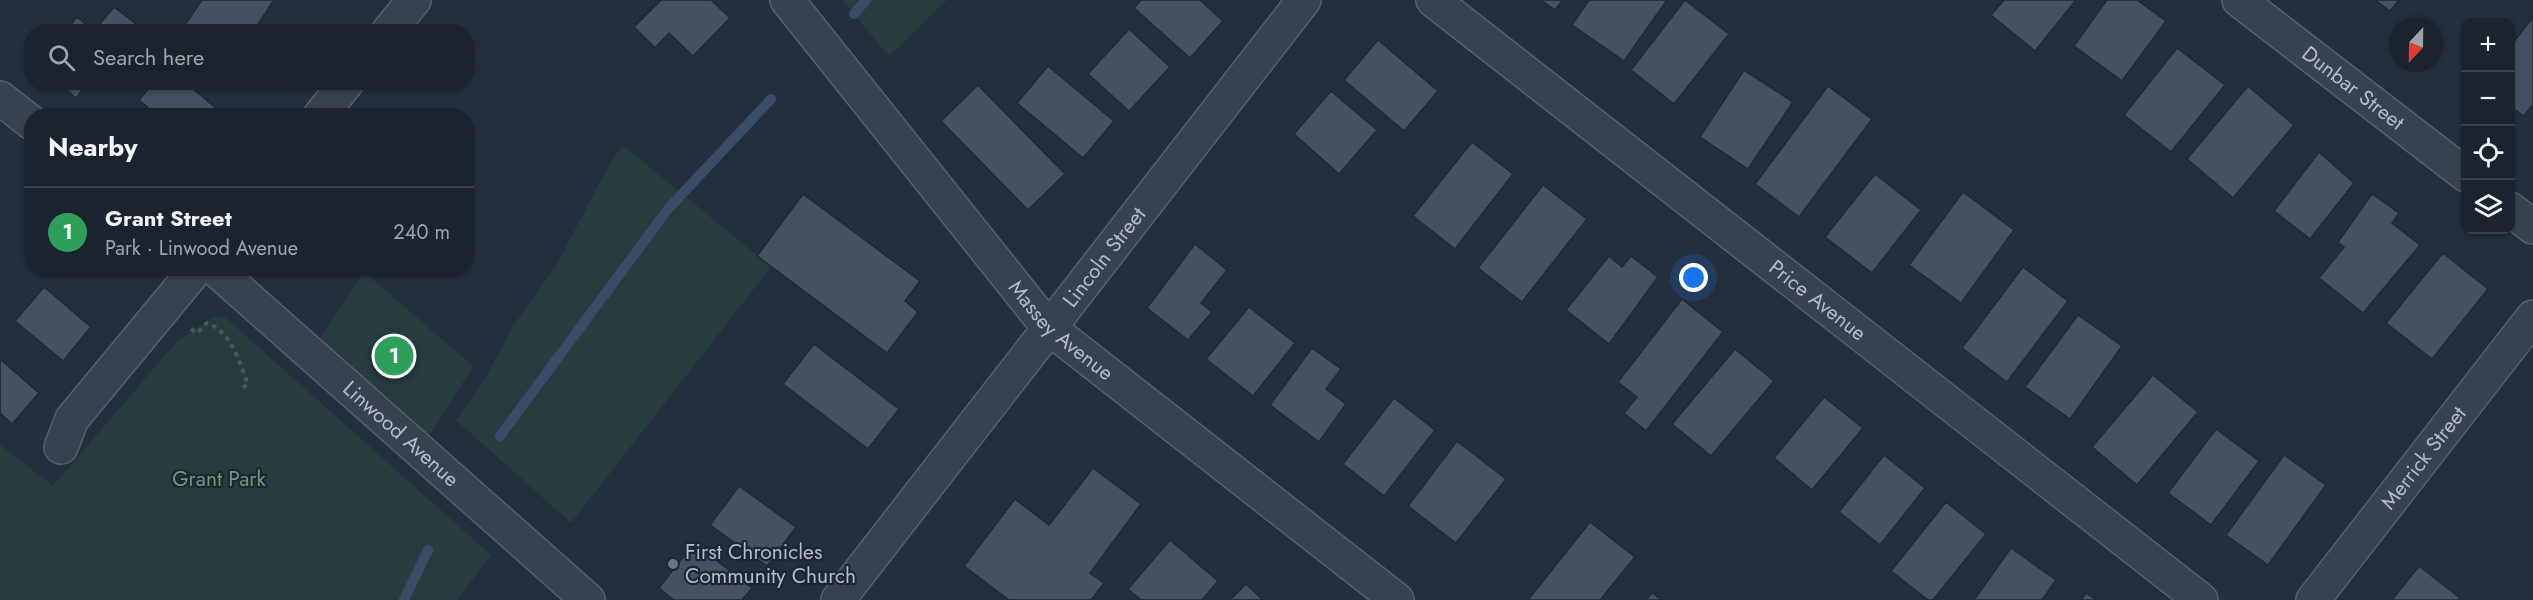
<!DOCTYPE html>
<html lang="en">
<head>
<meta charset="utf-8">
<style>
	body { margin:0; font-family:Jost,sans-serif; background:#282f3a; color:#f1f3f6 }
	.controls { position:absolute; right:18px; top:18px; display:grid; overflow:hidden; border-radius:12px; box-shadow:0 2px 4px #0004 }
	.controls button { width:54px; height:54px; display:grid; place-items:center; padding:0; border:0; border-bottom:2px solid #39404a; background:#1b232e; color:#f1f3f6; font:30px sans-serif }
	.compass { position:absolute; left:2389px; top:18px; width:54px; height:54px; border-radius:50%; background:#1b232e; box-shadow:0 2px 4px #0004; rotate:202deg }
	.you { position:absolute; left:1694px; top:278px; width:21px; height:21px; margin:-15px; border:4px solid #fff; border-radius:50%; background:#1a73e8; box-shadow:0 0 0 9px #1a73e833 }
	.badge { display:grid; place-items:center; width:39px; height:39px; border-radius:50%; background:#8c9099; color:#fff; font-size:20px; font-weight:700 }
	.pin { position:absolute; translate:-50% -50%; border:3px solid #fff; box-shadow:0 2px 6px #0006 }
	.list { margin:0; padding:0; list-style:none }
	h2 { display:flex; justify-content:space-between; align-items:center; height:78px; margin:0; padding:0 24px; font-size:26px }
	h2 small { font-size:20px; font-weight:400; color:#a0a4aa }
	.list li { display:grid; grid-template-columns:39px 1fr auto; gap:18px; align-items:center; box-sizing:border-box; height:90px; padding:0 24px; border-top:2px solid #39404a }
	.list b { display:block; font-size:22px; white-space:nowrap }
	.list p { margin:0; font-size:20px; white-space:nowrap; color:#a0a4aa }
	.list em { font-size:20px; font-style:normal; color:#a0a4aa }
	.icon { flex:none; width:33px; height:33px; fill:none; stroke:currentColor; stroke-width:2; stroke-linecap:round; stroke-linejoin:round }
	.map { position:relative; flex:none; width:2533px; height:600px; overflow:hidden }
	.search { position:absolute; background:#1b232e; box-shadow:0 2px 4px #0004; left:24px; top:24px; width:450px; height:66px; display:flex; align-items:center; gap:15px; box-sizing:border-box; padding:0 21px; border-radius:24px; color:#a0a4aa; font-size:22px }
	.panel { position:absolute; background:#1b232e; box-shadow:0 2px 4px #0004; left:24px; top:108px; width:450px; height:168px; border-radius:24px }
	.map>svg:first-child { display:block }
	.green { fill:#263c3f }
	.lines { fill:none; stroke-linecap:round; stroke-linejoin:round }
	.stream { stroke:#394c67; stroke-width:10 }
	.building { fill:#455162; stroke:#1f2835; stroke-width:1.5 }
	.minor-casing { stroke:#565f6c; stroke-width:36 }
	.path { stroke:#44595c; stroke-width:4; stroke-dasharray:4.5 4.5; stroke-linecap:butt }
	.minor { stroke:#38414e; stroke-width:33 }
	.worship-dot { fill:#6b7280; stroke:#1d2633; stroke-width:2 }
	.labels { text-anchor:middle; stroke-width:4.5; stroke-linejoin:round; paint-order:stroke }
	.street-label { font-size:21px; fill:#b4bcc9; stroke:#1d2633 }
	.park-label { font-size:21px; fill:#6b9a76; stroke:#1d2633 }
	.poi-label { font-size:21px; fill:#b4bcc9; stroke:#1d2633; text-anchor:start }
</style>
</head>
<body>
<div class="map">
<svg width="2533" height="600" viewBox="0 0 2533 600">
	<rect width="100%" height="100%" fill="#242f3e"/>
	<g class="green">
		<path d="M842,0H947L889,56Z"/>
		<path d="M623,145L771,267L571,523L456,420L484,381L513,326L556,266L609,165Z"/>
		<path d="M364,272L473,366L425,443L315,346Z"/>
		<path d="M214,317L226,318L491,555L457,600H0V445L53,486L178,340Z"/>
	</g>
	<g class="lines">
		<g class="stream">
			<path d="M854,14L866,0"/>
			<path d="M500,436L668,209L771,99"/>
			<path d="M404,600L428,550"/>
		</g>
	</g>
	<g class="building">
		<path d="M202,0H274L253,32H193L185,25Z"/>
		<path d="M661,0H711L730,18L693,56L669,33L655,48L634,27Z"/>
		<path d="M1141,0H1200L1223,21L1190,58L1134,8Z"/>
		<path d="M1541,0H1563L1555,10Z"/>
		<path d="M1589,0H1667L1624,61L1572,25Z"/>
		<path d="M1685,0L1729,34L1674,104L1631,70Z"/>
		<path d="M2004,0H2076L2035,51L1991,15Z"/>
		<path d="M2107,0H2137L2166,21L2122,81L2074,46Z"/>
		<path d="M2375,0H2399L2390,11Z"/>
		<path d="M114,7L136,24L130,32H65L77,17L94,31Z"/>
		<path d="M2533,17V104L2524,116L2510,106V47Z"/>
		<path d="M1129,29L1170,67L1129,111L1088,74Z"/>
		<path d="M1378,40L1438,91L1404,131L1344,80Z"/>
		<path d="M2177,48L2225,85L2171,152L2124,115Z"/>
		<path d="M1048,66L1114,121L1083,158L1017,103Z"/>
		<path d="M1744,70L1793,102L1748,169L1700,137Z"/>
		<path d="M57,82H89L76,98Z"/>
		<path d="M154,82H185L218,110L213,116H158L139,100Z"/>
		<path d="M978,85L1065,174L1028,210L941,121Z"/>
		<path d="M1828,86L1872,119L1799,217L1755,184Z"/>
		<path d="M2248,86L2294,125L2233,198L2187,159Z"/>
		<path d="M1331,91L1377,130L1339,174L1294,134Z"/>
		<path d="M1472,142L1513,174L1455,249L1413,216Z"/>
		<path d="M2319,152L2354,183L2310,239L2274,211Z"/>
		<path d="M1875,174L1921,210L1872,273L1825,237Z"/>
		<path d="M1543,185L1587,219L1522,302L1478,268Z"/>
		<path d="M1963,192L2014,230L1961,303L1909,265Z"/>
		<path d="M803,194L920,281L905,301L918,312L887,353L757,256Z"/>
		<path d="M2372,194L2399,213L2392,223L2420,245L2363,313L2319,278L2344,247L2338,242Z"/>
		<path d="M1195,244L1227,270L1201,303L1212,312L1188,340L1147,308Z"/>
		<path d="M2443,253L2488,289L2432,359L2386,323Z"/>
		<path d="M1609,256L1622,267L1631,256L1658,277L1609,344L1566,310Z"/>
		<path d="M2023,267L2068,301L2007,382L1962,348Z"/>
		<path d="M44,287L91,327L63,361L15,321Z"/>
		<path d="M1682,299L1723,332L1646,431L1624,413L1637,397L1618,382Z"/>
		<path d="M1249,307L1295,343L1253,396L1206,359Z"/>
		<path d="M2078,315L2122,346L2070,419L2025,387Z"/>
		<path d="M814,344L899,409L868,449L783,384Z"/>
		<path d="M1312,348L1341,369L1326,389L1346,404L1319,442L1270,405Z"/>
		<path d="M1735,349L1774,381L1711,456L1672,424Z"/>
		<path d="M0,359L39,393L12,424L0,413Z"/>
		<path d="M2153,375L2198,412L2137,485L2092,447Z"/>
		<path d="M1824,397L1863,428L1812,490L1774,458Z"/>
		<path d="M1394,398L1435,430L1384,496L1343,464Z"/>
		<path d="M2216,429L2259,461L2211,525L2168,493Z"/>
		<path d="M1457,441L1506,479L1456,543L1408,506Z"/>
		<path d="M1884,455L1925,488L1880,545L1839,512Z"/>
		<path d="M2284,455L2326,485L2268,565L2226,535Z"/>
		<path d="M1093,468L1141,504L1090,573L1104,583L1091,600H1009L964,566L1015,499L1049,525Z"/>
		<path d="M739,486L796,527L767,566L710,525Z"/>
		<path d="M1946,502L1986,534L1933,600H1928L1891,571Z"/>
		<path d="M1590,522L1635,557L1600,600H1528Z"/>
		<path d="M1170,540L1218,581L1202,600H1141L1128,589Z"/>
		<path d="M694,543L752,588L742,600H674L659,588Z"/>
		<path d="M2011,548L2056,580L2042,600H1974Z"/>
		<path d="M2419,566L2460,598L2458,600H2392Z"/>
		<path d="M1246,584L1263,600H1230Z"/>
		<path d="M1652,593L1662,600H1646Z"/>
		<path d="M2086,593L2097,600H2081Z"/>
	</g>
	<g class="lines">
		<g class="minor-casing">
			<g id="minor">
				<path id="s1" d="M787,0L1048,327L1397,600"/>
				<path id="s2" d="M1433,0L2201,600"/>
				<path id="s3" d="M2239,0L2466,175"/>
				<path d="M388,32L414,0"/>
				<path d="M0,98L32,123"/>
				<path d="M320,116L347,82"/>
				<path d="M2510,209L2533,227"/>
				<path id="s4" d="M214,268L588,600"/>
				<path d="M61,447L72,419L197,268"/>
				<path id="s5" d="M838,600L1304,0"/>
				<path id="s6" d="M2313,600L2533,317"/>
			</g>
		</g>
		<path class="path" d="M191,329L197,333L207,323C232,332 239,362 248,384L242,388"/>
		<use href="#minor" class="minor"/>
	</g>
	<circle class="worship-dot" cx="673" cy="564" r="6"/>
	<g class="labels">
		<g class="street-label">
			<text dy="7" stroke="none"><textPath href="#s3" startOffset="144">Dunbar Street</textPath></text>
			<text dy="7" stroke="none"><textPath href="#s5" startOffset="434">Lincoln Street</textPath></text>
			<text dy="7" stroke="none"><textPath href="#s2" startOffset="488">Price Avenue</textPath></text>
			<text dy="7" stroke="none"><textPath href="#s1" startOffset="430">Massey Avenue</textPath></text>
			<text dy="7" stroke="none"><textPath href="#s4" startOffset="250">Linwood Avenue</textPath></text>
			<text dy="7" stroke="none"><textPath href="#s6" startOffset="180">Merrick Street</textPath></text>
		</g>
		<g class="park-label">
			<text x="219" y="486">Grant Park</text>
		</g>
		<g class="poi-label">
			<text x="685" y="559">First Chronicles<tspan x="685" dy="24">Community Church</tspan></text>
		</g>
	</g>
</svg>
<div class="controls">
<button>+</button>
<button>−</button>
<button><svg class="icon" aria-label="locate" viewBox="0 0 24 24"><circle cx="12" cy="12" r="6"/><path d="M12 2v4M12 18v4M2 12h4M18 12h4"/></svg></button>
<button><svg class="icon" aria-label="layers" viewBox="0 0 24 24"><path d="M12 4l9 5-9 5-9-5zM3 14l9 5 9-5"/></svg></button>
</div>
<svg class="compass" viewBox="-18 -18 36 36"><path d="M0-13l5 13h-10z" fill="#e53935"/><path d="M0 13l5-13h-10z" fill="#a0a4aa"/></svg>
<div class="you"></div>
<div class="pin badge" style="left:394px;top:356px;background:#2e9e5b">1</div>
<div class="search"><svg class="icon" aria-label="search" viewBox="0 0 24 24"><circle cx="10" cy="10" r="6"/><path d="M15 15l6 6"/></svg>Search here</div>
<section class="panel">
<h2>Nearby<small></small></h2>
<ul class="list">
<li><span class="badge" style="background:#2e9e5b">1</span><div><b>Grant Street</b><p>Park · Linwood Avenue</p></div><em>240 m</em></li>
</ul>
</section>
</div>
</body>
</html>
